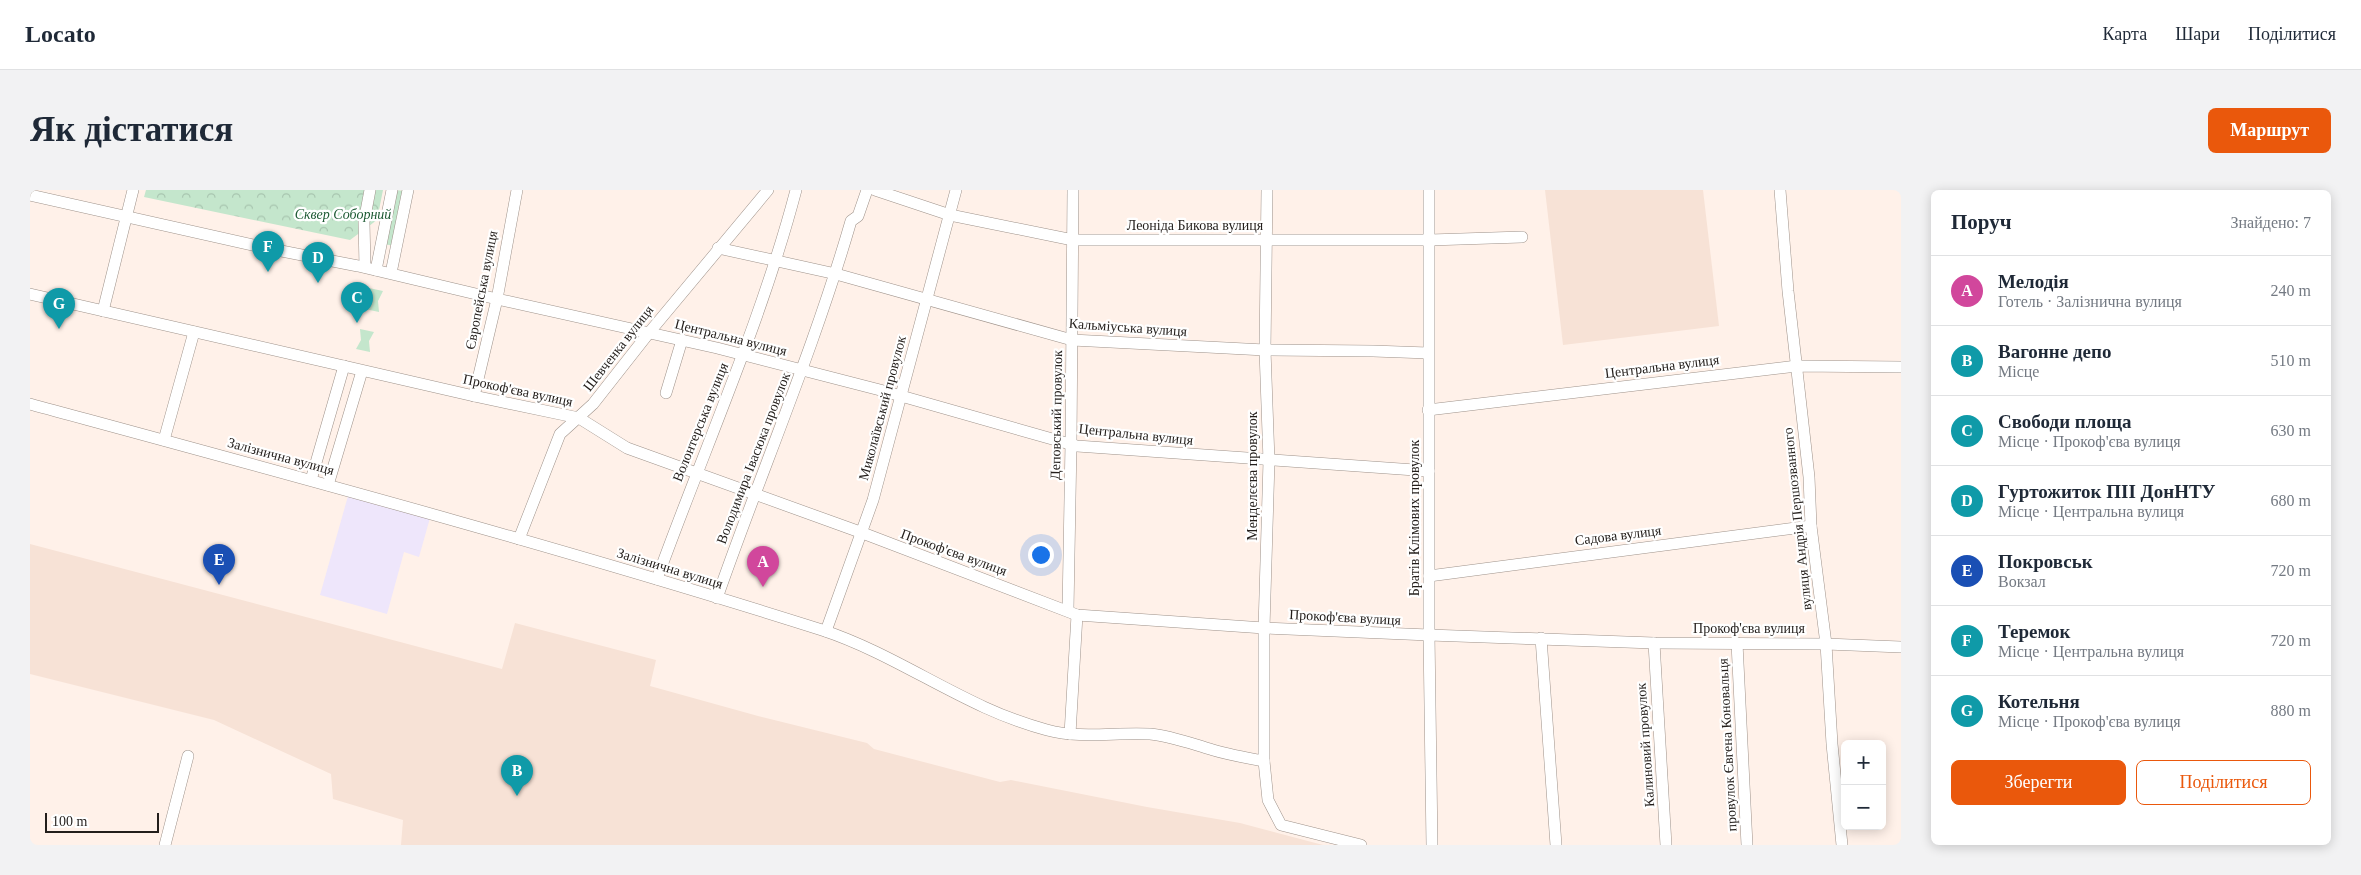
<!DOCTYPE html>
<html lang="uk">
<head>
<meta charset="utf-8">
<style>
	body { margin:0; font-family:"Times New Roman",serif; background:#f2f2f3; color:#1f2937 }
	.controls { position:absolute; right:15px; bottom:15px; display:grid; overflow:hidden; border-radius:8px; box-shadow:0 2px 12px #0003 }
	.controls button { width:45px; height:45px; display:grid; place-items:center; padding:0; border:0; border-bottom:1px solid #e0e1e3; background:#fff; color:#1f2937; font:25px sans-serif }
	.scale { position:absolute; left:15px; bottom:12px; width:114px; box-sizing:border-box; padding-left:5px; border:2px solid #231e1b; border-top:0; font-size:14px; line-height:18px; white-space:nowrap; color:#231e1b; -webkit-text-stroke:4px #fff; paint-order:stroke }
	.you { position:absolute; left:1010px; top:364px; width:18px; height:18px; margin:-12px; border:4px solid #fff; border-radius:50%; background:#1a73e8; box-shadow:0 0 0 8px #1a73e833 }
	.badge { display:grid; place-items:center; width:32px; height:32px; border-radius:50%; background:#ea580c; color:#fff; font-size:16px; font-weight:700 }
	.pin { position:absolute; translate:-50% -41px; filter:drop-shadow(0 1px 2px #0008) }
	.pin::after { content:''; position:absolute; top:26px; width:18px; height:15px; background:inherit; clip-path:polygon(0 0,100% 0,50% 100%) }
	.list { margin:0; padding:0; list-style:none }
	h2 { display:flex; justify-content:space-between; align-items:center; height:65px; margin:0; padding:0 20px; font-size:21px }
	h2 small { font-size:16px; font-weight:400; color:#747a83 }
	.list li { display:grid; grid-template-columns:32px 1fr auto; gap:15px; align-items:center; box-sizing:border-box; height:70px; padding:0 20px; border-top:1px solid #e0e1e3 }
	.list b { display:block; font-size:19px; white-space:nowrap }
	.list p { margin:0; font-size:16px; white-space:nowrap; color:#747a83 }
	.list em { font-size:16px; font-style:normal; color:#747a83 }
	.actions { display:flex; gap:10px; padding:15px 20px }
	.actions a { flex:1; padding:11px 0; border:1px solid #ea580c; border-radius:8px; text-align:center; font-size:18px; color:#ea580c }
	.actions .main { background:#ea580c; color:#fff }
	.map { position:relative; flex:none; width:1871px; height:655px; overflow:hidden; border-radius:8px }
	header { display:flex; align-items:center; gap:30px; box-sizing:border-box; height:70px; padding:0 25px; background:#fff; border-bottom:1px solid #e0e1e3 }
	header strong { font-size:24px }
	nav { display:flex; gap:28px; margin-inline-start:auto; font-size:18px }
	.intro { display:flex; align-items:center; justify-content:space-between; box-sizing:border-box; height:120px; padding:0 30px }
	h1 { margin:0; font-size:35px }
	.button { padding:12px 22px; border-radius:8px; background:#ea580c; color:#fff; font-size:18px; font-weight:700 }
	main { display:flex; gap:30px; padding:0 30px }
	aside { flex:1; background:#fff; border-radius:8px; box-shadow:0 2px 12px #0003 }
	.map>svg:first-child { display:block }
	.commercial { fill:#eee6fb }
	.built { fill:#f7e2d6 }
	.grass { fill:#c4e6cc }
	.park { fill:url(#park-crowns) }
	.lines { fill:none; stroke-linecap:round; stroke-linejoin:round }
	.minor-casing { stroke:#9e928a; stroke-width:12 }
	.minor { stroke:#fff; stroke-width:11 }
	.labels { text-anchor:middle; stroke-width:4.5; stroke-linejoin:round; paint-order:stroke }
	.park-label { font-size:14px; font-style:italic; fill:#1d5a33; stroke:#fff }
	.street-label { font-size:14px; fill:#231e1b; stroke:#fff }
</style>
</head>
<body>
<header>
<strong>Locato</strong>
<nav><a>Карта</a><a>Шари</a><a>Поділитися</a></nav>
</header>
<div class="intro"><h1>Як дістатися</h1><a class="button">Маршрут</a></div>
<main>
<div class="map">
<svg width="1871" height="655" viewBox="0 0 1871 655">
	<defs>
		<pattern id="park-crowns" width="20" height="18" patternUnits="userSpaceOnUse" patternTransform="scale(1.25)"><rect width="20" height="18" fill="#c4e6cc"/><path d="M2 6a3 3 0 1 1 6 0M12 15a3 3 0 1 1 6 0" fill="none" stroke="#a8c5af"/></pattern>
	</defs>
	<rect width="100%" height="100%" fill="#fff1e9"/>
	<path class="commercial" d="M318,306L400,328L389,367L374,362L357,424L290,405Z"/>
	<g class="built">
		<path d="M1515,0H1673L1689,136L1533,155Z"/>
		<path d="M0,354L472,479L485,433L626,470L620,496L728,526L837,553L844,559L970,592L981,590L1117,617L1210,633L1293,655H371L373,630L303,609L301,584L184,530L0,484Z"/>
	</g>
	<g class="grass">
		<path d="M365,0L375,1L364,56L354,54Z"/>
		<path d="M339,98L353,101L348,111L349,122L335,119L340,109Z"/>
		<path d="M330,139L344,142L339,151L340,162L326,159L331,150Z"/>
	</g>
	<path class="park" d="M116,0H353L347,30L320,50L114,7Z"/>
	<g class="lines">
		<g class="minor-casing">
			<g id="minor">
				<path d="M845,0L920,25L1043,50H1400L1492,47"/>
				<path d="M1237,0L1235,160L1239,271L1234,438V571L1238,610L1251,635L1331,655"/>
				<path d="M1399,0V445L1402,655"/>
				<path d="M1750,0L1758,101L1779,287L1781,336L1796,454L1802,554L1812,655"/>
				<path d="M0,5L236,58L328,76L467,109L687,158L850,200L1047,256L1399,281"/>
				<path d="M688,58L806,84L1042,150L1235,160L1343,161L1398,163"/>
				<path d="M335,77L334,32L340,0"/>
				<path d="M346,80L362,0"/>
				<path d="M361,83L378,0"/>
				<path d="M0,104L444,206L549,228L597,258L830,342L1047,425L1234,438L1399,445L1624,453L1796,454L1871,457"/>
				<path d="M73,121L103,0"/>
				<path d="M636,203L652,150"/>
				<path d="M444,206L467,109L487,0"/>
				<path d="M0,214C265,286 530,357 792,440C871,466 936,519 1017,540C1050,549 1086,542 1120,544C1142,546 1162,554 1183,560C1200,565 1217,568 1234,571"/>
				<path d="M1398,220L1767,176L1871,177"/>
				<path d="M134,250L164,142"/>
				<path d="M281,290L314,176"/>
				<path d="M298,295L332,181"/>
				<path d="M489,349L530,244L563,214L618,144L738,0"/>
				<path d="M1399,386L1781,336"/>
				<path d="M627,389C674,259 731,133 766,0"/>
				<path d="M687,408C731,282 784,159 821,31L828,26L837,0"/>
				<path d="M1038,420L1041,253L1043,0"/>
				<path d="M796,441L843,310L926,0"/>
				<path d="M1511,448L1526,655"/>
				<path d="M1624,453L1636,655"/>
				<path d="M1707,453L1717,655"/>
				<path d="M1040,544L1047,425"/>
				<path d="M135,655L158,566"/>
			</g>
		</g>
		<use href="#minor" class="minor"/>
	</g>
	<g class="labels">
		<g class="park-label">
			<text x="313" y="29">Сквер Соборний</text>
		</g>
		<g class="street-label">
			<text x="1165" y="40">Леоніда Бикова вулиця</text>
			<text transform="translate(451 100) rotate(-79)" y="5">Європейська вулиця</text>
			<text transform="translate(1098 137) rotate(4)" y="5">Кальміуська вулиця</text>
			<text transform="translate(701 147) rotate(14)" y="5">Центральна вулиця</text>
			<text transform="translate(588 158) rotate(-52)" y="5">Шевченка вулиця</text>
			<text transform="translate(1632 176) rotate(-7)" y="5">Центральна вулиця</text>
			<text transform="translate(488 200) rotate(12)" y="5">Прокоф'єва вулиця</text>
			<text transform="translate(852 218) rotate(-75)" y="5">Миколаївський провулок</text>
			<text transform="translate(1026 225) rotate(-89)" y="5">Деповський провулок</text>
			<text transform="translate(670 232) rotate(-68)" y="5">Волонтерська вулиця</text>
			<text transform="translate(1106 244) rotate(6)" y="5">Центральна вулиця</text>
			<text transform="translate(251 266) rotate(15)" y="5">Залізнична вулиця</text>
			<text transform="translate(723 268) rotate(-69)" y="5">Володимира Івасюка провулок</text>
			<text transform="translate(1222 286) rotate(-90)" y="5">Менделєєва провулок</text>
			<text transform="translate(1384 328) rotate(-90)" y="5">Братів Клімових провулок</text>
			<text transform="translate(1767 329) rotate(-96)" y="5">вулиця Андрія Першозванного</text>
			<text transform="translate(1588 345) rotate(-7)" y="5">Садова вулиця</text>
			<text transform="translate(924 362) rotate(20)" y="5">Прокоф'єва вулиця</text>
			<text transform="translate(640 378) rotate(17)" y="5">Залізнична вулиця</text>
			<text transform="translate(1315 427) rotate(3)" y="5">Прокоф'єва вулиця</text>
			<text x="1719" y="443">Прокоф'єва вулиця</text>
			<text transform="translate(1615 555) rotate(-94)" y="5">Калиновий провулок</text>
			<text transform="translate(1697 555) rotate(-93)" y="5">провулок Євгена Коновальця</text>
		</g>
	</g>
</svg>
<div class="controls">
<button>+</button>
<button>−</button>
</div>
<div class="scale">100 m</div>
<div class="you"></div>
<div class="pin badge" style="left:733px;top:397px;background:#d1479c">A</div>
<div class="pin badge" style="left:487px;top:606px;background:#0f9aa8">B</div>
<div class="pin badge" style="left:327px;top:133px;background:#0f9aa8">C</div>
<div class="pin badge" style="left:288px;top:93px;background:#0f9aa8">D</div>
<div class="pin badge" style="left:189px;top:395px;background:#1a4fb4">E</div>
<div class="pin badge" style="left:238px;top:82px;background:#0f9aa8">F</div>
<div class="pin badge" style="left:29px;top:139px;background:#0f9aa8">G</div>
</div>
<aside>
<h2>Поруч<small>Знайдено: 7</small></h2>
<ul class="list">
<li><span class="badge" style="background:#d1479c">A</span><div><b>Мелодія</b><p>Готель · Залізнична вулиця</p></div><em>240 m</em></li>
<li><span class="badge" style="background:#0f9aa8">B</span><div><b>Вагонне депо</b><p>Місце</p></div><em>510 m</em></li>
<li><span class="badge" style="background:#0f9aa8">C</span><div><b>Свободи площа</b><p>Місце · Прокоф'єва вулиця</p></div><em>630 m</em></li>
<li><span class="badge" style="background:#0f9aa8">D</span><div><b>Гуртожиток ПІІ ДонНТУ</b><p>Місце · Центральна вулиця</p></div><em>680 m</em></li>
<li><span class="badge" style="background:#1a4fb4">E</span><div><b>Покровськ</b><p>Вокзал</p></div><em>720 m</em></li>
<li><span class="badge" style="background:#0f9aa8">F</span><div><b>Теремок</b><p>Місце · Центральна вулиця</p></div><em>720 m</em></li>
<li><span class="badge" style="background:#0f9aa8">G</span><div><b>Котельня</b><p>Місце · Прокоф'єва вулиця</p></div><em>880 m</em></li>
</ul>
<div class="actions"><a class="main">Зберегти</a><a>Поділитися</a></div>
</aside>
</main>
</body>
</html>
